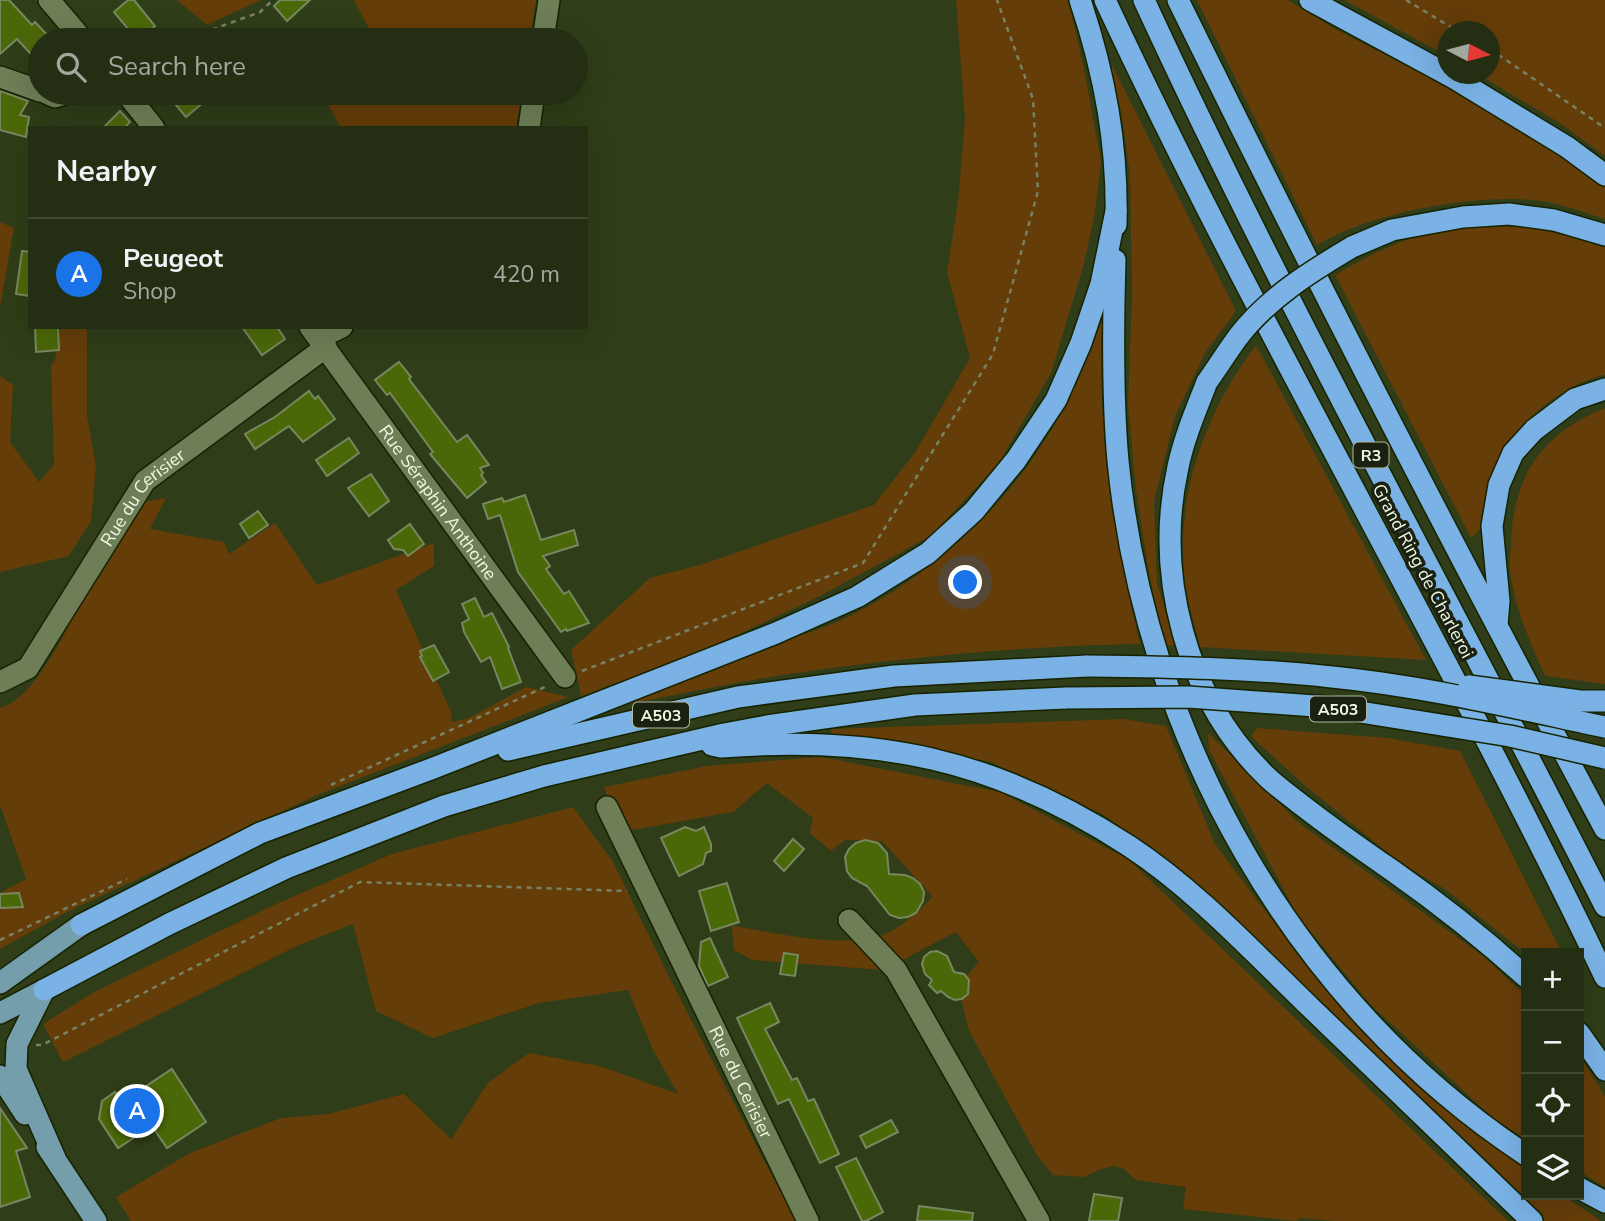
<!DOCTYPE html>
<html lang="en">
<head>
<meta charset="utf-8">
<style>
	body { margin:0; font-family:"Nunito Sans",sans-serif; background:#2f3a20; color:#f1f3f6 }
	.controls { position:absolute; right:21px; bottom:21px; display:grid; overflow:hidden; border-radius:0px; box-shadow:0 7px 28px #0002 }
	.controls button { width:63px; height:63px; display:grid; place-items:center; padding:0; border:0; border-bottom:2px solid #404a32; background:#232e12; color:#f1f3f6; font:35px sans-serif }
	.compass { position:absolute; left:1437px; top:21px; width:63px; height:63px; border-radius:50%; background:#232e12; box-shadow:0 7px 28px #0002; rotate:96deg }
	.you { position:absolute; left:966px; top:583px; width:24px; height:24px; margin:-18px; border:5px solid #fff; border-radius:50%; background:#1a73e8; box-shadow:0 0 0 10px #1a73e833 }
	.badge { display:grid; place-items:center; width:46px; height:46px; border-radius:50%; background:#1a73e8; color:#fff; font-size:23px; font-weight:700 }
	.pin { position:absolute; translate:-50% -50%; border:4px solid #fff; box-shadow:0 2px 7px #0006 }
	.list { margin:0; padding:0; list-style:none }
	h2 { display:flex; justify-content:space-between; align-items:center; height:91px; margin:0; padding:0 28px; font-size:30px }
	h2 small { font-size:23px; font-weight:400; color:#a3a89f }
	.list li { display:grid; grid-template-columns:46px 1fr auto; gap:21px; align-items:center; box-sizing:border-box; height:112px; padding:0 28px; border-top:2px solid #404a32 }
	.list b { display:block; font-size:26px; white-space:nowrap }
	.list p { margin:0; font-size:23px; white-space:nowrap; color:#a3a89f }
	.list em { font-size:23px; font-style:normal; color:#a3a89f }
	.icon { flex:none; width:38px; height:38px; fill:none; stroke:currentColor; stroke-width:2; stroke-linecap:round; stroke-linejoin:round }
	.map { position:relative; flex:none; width:1605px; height:1221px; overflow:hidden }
	.search { position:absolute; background:#232e12; box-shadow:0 7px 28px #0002; left:28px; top:28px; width:560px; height:77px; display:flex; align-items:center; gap:18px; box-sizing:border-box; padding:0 24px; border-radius:38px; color:#a3a89f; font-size:26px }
	.panel { position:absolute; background:#232e12; box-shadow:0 7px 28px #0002; left:28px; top:126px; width:560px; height:203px; border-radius:0px }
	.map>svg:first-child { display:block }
	.green { fill:#653d09 }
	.building { fill:#4b6809; stroke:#778860; stroke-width:2 }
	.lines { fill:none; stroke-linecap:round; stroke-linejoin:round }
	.minor-casing { stroke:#172300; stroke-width:24 }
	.major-casing { stroke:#172300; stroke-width:24 }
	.highway-casing { stroke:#172300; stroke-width:24 }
	.path { stroke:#778364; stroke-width:2.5; stroke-dasharray:5 5; stroke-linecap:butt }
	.minor { stroke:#6e7f57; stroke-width:21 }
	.major { stroke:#759eac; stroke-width:21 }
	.highway { stroke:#7ab2e5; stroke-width:21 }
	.highway-bridge-casing { stroke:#172300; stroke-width:24; stroke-linecap:butt }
	.highway-bridge { stroke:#7ab2e5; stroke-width:21 }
	.labels { text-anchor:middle; stroke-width:7; stroke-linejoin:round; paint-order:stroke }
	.shield { fill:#1b2111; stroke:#afb8a3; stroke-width:2 }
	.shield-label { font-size:16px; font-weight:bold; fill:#eef8e2 }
	.street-label { font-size:18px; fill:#eef8e2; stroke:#1b2111 }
</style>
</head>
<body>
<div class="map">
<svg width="1605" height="1221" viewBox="0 0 1605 1221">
	<rect width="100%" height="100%" fill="#2f3d18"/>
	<g class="green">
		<path d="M177,0H261L207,25Z"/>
		<path d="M354,0H536L530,40H375Z"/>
		<path d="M956,0H1067L1070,7L1085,74L1101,162L1095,213L1084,264L1051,373L998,464L931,536L818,597L703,651L581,696L571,650L650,578L703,564L874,505L916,451L970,358L947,272L958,202L965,119Z"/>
		<path d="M1197,0H1288L1335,29L1422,74L1509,123L1563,157L1605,187V219C1586,213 1567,206 1548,202C1484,191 1372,212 1317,245Z"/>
		<path d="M1344,0H1605V156L1560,123L1477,74H1490V32H1448L1447,56Z"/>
		<path d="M1113,67L1236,311L1205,353L1175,416L1154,501L1157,583L1176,645L1165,646L1149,574L1136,490L1128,404L1132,292L1130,176L1122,117L1111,68Z"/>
		<path d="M322,93H522L516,128H341Z"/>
		<path d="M0,222L14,228L0,306Z"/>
		<path d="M1479,226L1536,227L1605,247V375C1571,381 1522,417 1506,448C1495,470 1494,506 1482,526C1480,531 1475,535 1471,538L1335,275C1385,246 1420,230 1479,226Z"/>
		<path d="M1101,322H1102C1097,432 1114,538 1140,644C1022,646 905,657 789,674C731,683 673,696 616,706C669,686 722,666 774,645C800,635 829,627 854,614C973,552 1059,450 1101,322Z"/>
		<path d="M61,327H87V417L96,466L91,521L69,556L0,572V376L13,385L10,442L39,482L54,465L51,366L55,360Z"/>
		<path d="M1256,345L1426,660L1200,647C1196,628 1189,609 1186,590C1173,501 1203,415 1256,345Z"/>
		<path d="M1605,408V684L1545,676C1530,643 1514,606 1510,570C1509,561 1511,551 1511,543C1513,475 1543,433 1605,408Z"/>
		<path d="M166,498L150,529L224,542L229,554L275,523L317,585L434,543V566L396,590L451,712L452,722L469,718L526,687L569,697L317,795L65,913L0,949V893L26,879L0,805V708C40,697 73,614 93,579C108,553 126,528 142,502Z"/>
		<path d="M1123,719L1166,726L1215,844L1311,972L1359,1029L1417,1086L1526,1170V1195H1562L1601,1221H1544L1179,871L1104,815L991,762L885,740L831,735V729Z"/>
		<path d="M1257,728L1388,738L1460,751L1562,953L1526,954L1445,889L1402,864L1303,784L1251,736Z"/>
		<path d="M1208,733L1299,823L1483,956L1526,996V1139L1493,1118L1370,1004L1298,916L1209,750Z"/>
		<path d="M821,757L1000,792L1128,859L1508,1221H1334L1300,1218L1296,1221L1183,1209L1186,1187L1136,1180L1123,1168L1113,1166L1098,1170L1084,1177L1053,1175L1036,1154L969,1031L958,985L979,962L956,932L883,970L752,960L734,950L732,926C779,933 829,947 876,937C898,932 917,912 933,897L882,841L845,840L831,851L810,833L813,818L767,783L733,812L621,832L604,787L706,766Z"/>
		<path d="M573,807L613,862L668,975L765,1163L797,1221H131L116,1197L190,1153L281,1118L328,1114L404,1094L451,1139L488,1083L529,1053L600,1066L678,1094L653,1050L628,990L539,1003L433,1038L376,1011L353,924L299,945L63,1062L43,1024L94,992L274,905L392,854Z"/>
		<path d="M1579,1055L1605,1096V1187L1579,1171Z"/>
	</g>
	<g class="building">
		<path d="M0,0H9L32,25L35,22L52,40H40V64L17,39L0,54Z"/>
		<path d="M128,0H134L155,26L137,40H131L125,33L129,30L114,12Z"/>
		<path d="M280,0H310L287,21L274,6Z"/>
		<path d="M0,91L28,101L20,115L29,117L26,137L0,130Z"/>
		<path d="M166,93H196L204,102L186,117Z"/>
		<path d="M120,111L130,122L124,128H103Z"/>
		<path d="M22,251L30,252V296L16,294Z"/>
		<path d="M35,327H58L59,350L36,352Z"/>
		<path d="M242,327H277L285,339L262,355Z"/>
		<path d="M399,362L411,377L409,379L457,442L467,435L489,465L480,468L483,473L481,475L486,482L467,498L430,454L433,452L390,393L387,395L375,380Z"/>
		<path d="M309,391L315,399L318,396L335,419L303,442L289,426L255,449L245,434L275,417Z"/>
		<path d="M349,438L359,453L327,476L316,460Z"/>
		<path d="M371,474L389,501L369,516L348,488Z"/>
		<path d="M525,495L541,540L574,530L578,545L543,556L550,566L546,569L564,594L569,591L589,623L567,631L566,629L561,632L518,572L500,515L488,519L483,504L502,498L504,502Z"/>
		<path d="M258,511L268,525L249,538L240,524Z"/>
		<path d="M410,524L424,544L408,556L403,550L394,549L388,540Z"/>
		<path d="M475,598L484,617L492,613L509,647L508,648L521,682L502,689L490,657L481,662L464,632L462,623L469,619L462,604Z"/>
		<path d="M434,645L449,672L433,681L420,657L422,656L420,651Z"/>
		<path d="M685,827L696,831L704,827L711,844V851L706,853L703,864L679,876L661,838Z"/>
		<path d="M793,839L804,849L784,871L774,861Z"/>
		<path d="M865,840L878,843L887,853L889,874L905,875L913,878L920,884L924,892L923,901L916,913L908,917L899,918L890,915L867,886L852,878L847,871L845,857L849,849L856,843Z"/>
		<path d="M727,883L739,922L711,931L699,891Z"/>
		<path d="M19,893L23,907L0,908V894Z"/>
		<path d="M710,938L728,977L708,986L699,966L701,942Z"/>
		<path d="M937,951L947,956L954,972L964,974L969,980L968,994L962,999L955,1000L948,997L941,991L937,993L929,985L932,980L925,974L922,964L924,957L930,952Z"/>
		<path d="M784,953L798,955L795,976L780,974Z"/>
		<path d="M770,1003L779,1022L765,1029L792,1080L797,1078L808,1101L814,1099L839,1154L820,1163L789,1099L778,1104L737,1018Z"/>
		<path d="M172,1069L206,1122L167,1148L152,1126L118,1148L99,1119L102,1101L115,1092L122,1102Z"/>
		<path d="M0,1108L27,1148L16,1151L30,1197L0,1207Z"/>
		<path d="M891,1120L898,1132L866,1148L860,1136Z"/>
		<path d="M856,1158L883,1212L866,1221H862L836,1167Z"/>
		<path d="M1094,1194L1122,1198L1118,1221H1089Z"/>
		<path d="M919,1206L973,1213L972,1221H917Z"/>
	</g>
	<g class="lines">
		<g class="minor-casing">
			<g id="minor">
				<path d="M49,0L83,40"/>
				<path d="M543,40L549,0"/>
				<path d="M0,77L40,91"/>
				<path d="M46,93L55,97L69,93"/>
				<path d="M126,93L154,128"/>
				<path d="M529,128L534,93"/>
				<path id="s1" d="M310,327L565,677"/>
				<path d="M319,338L342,327"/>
				<path id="s2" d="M0,682L28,668L145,481L326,347"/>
				<path id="s3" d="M607,807L808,1221"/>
				<path d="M849,920L896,970L1039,1221"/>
			</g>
		</g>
		<g class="major-casing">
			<g id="major">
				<path d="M0,983L81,925"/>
				<path d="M44,990L17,1044L16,1069L55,1158"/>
				<path d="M0,1013L44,990"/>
				<path d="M0,1076L25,1114"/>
				<path d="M47,1147L96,1221"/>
			</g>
		</g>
		<g class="highway-casing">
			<g id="highway">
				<path d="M1080,0C1105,75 1118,145 1116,225"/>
				<path d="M1105,0C1260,332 1447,647 1605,977"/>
				<path d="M1144,0C1286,308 1452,604 1605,906"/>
				<path d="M1178,0C1315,279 1458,555 1605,829"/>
				<path d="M1310,0L1454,78L1567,147L1605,175"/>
				<path d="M1352,247L1392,230L1463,217L1509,214L1554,220L1605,235"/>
				<path d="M1115,260C1113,327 1112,395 1118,461C1145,736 1294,1002 1526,1155"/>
				<path d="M1207,382C1196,410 1184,438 1178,467C1154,575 1186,698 1266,776C1276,786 1288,794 1299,803C1330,827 1361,849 1393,871C1440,904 1484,939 1526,977"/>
				<path d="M1497,625L1499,601L1492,526L1499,485L1513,453L1534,430L1575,399L1605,389"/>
				<path d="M712,745L721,747C878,735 995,759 1129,846C1196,890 1253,952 1311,1008C1384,1079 1458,1150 1532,1221"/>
				<path d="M508,750L738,697L894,676L1087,666"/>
				<path d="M81,925L260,833L431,769L776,633L857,597L928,553L974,511L1016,460L1056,400L1081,343L1101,284L1116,211"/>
				<path d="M44,990L169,924L286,868L444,806L544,776L724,734L767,726L915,705L1066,698"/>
				<path d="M1579,1033L1605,1070"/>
				<path d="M1579,1188L1605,1202"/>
			</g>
		</g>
		<g class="path">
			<path d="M1406,0L1459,32"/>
			<path d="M184,40L260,12L273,0"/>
			<path d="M1490,49L1605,128"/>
			<path d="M582,671L863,563L993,354L1038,191L1033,99L997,0"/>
			<path d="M331,785L547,686"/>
			<path d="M0,940L127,879"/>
			<path d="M36,1045H42L360,882L627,891"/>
		</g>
		<use href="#minor" class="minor"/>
		<use href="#major" class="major"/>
		<use href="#highway" class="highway"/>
		<g class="highway-bridge-casing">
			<g id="highway-bridge">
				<path d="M1207,382C1217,368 1227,352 1238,337C1268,298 1310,272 1352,247"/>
				<path d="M1087,666C1169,667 1251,668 1332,677C1424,686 1515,708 1605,727"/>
				<path d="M1469,686L1580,701H1605"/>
				<path d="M1066,698L1188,697L1329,707L1510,736L1605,758"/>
			</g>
		</g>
		<use href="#highway-bridge" class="highway-bridge"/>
	</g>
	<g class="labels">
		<g class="shield">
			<rect x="1353.5" y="442.5" width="35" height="25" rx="5"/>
			<rect x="1310" y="696.5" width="56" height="25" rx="5"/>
			<rect x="633" y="702.5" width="56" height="25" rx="5"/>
		</g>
		<g class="shield-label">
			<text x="1371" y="461">R3</text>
			<text x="1338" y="715">A503</text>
			<text x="661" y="721">A503</text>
		</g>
		<g class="street-label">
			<text dy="6" stroke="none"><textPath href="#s2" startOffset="238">Rue du Cerisier</textPath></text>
			<text dy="6" stroke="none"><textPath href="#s1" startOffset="217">Rue Séraphin Anthoine</textPath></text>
			<text transform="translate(1423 571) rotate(62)" y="6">Grand Ring de Charleroi</text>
			<text dy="6" stroke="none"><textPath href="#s3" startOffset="306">Rue du Cerisier</textPath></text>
		</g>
	</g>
</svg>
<div class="controls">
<button>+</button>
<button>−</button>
<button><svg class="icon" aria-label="locate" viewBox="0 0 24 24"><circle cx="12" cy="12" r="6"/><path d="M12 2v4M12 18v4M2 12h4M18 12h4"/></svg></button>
<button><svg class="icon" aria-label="layers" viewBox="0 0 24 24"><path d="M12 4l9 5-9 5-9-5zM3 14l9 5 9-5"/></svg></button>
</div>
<svg class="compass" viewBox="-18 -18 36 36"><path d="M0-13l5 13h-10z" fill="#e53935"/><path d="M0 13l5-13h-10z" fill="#a3a89f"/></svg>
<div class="you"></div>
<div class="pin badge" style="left:137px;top:1111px">A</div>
<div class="search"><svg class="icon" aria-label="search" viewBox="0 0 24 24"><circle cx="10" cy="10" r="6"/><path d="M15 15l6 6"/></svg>Search here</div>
<section class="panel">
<h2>Nearby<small></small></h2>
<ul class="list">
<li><span class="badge">A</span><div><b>Peugeot</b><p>Shop</p></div><em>420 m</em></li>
</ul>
</section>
</div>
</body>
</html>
